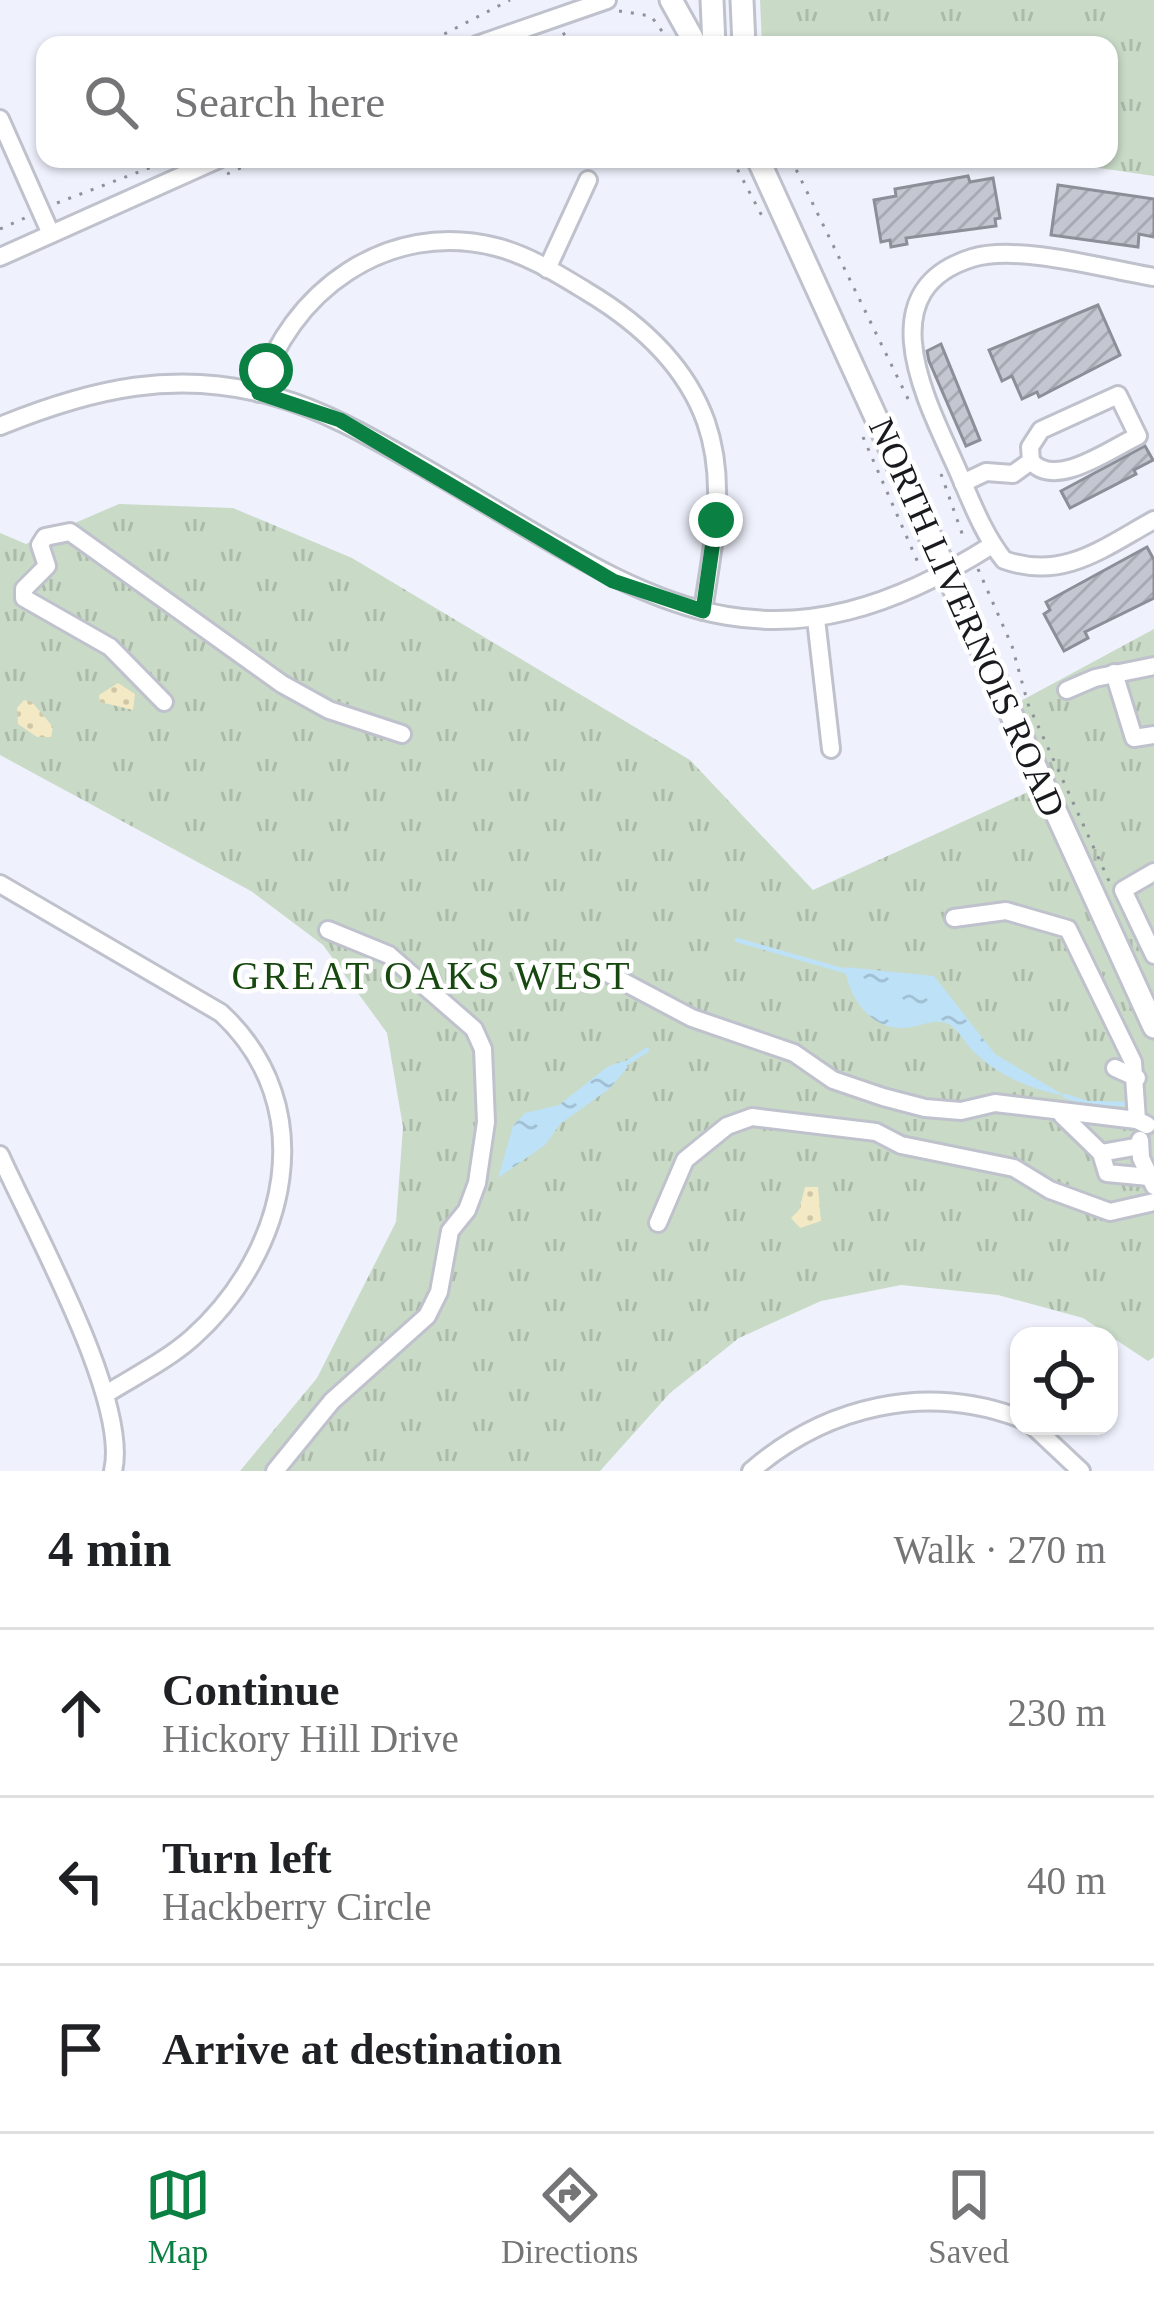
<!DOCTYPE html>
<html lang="en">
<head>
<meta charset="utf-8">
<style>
	body { margin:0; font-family:Georgia,serif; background:#f6f6f6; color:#202124 }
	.controls { position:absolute; right:36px; bottom:36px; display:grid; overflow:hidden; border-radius:24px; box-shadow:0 3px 9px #0004 }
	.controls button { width:108px; height:108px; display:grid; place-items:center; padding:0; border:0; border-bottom:3px solid #e0e0e0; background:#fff; color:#202124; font:60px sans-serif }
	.stop { position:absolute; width:36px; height:36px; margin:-27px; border:9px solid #0b8043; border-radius:50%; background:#fff }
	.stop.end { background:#0b8043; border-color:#fff; box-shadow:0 3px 12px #0008 }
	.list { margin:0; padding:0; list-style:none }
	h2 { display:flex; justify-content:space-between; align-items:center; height:156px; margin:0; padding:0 48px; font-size:51px }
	h2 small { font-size:39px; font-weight:400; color:#757577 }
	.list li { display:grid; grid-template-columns:78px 1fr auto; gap:36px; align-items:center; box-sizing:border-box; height:168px; padding:0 48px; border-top:3px solid #e0e0e0 }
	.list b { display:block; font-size:45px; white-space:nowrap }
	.list p { margin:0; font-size:39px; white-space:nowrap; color:#757577 }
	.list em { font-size:39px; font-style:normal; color:#757577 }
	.icon { flex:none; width:66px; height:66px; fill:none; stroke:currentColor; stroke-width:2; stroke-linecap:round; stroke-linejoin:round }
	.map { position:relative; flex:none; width:1154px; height:1471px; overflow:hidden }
	.search { position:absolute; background:#fff; box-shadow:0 3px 9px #0004; left:36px; right:36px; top:36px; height:132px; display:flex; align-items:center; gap:30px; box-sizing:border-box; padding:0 42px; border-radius:24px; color:#757577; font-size:45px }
	.sheet { height:660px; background:#fff }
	nav { display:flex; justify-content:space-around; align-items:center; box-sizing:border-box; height:168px; border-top:3px solid #e0e0e0; background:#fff; font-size:33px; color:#757577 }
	nav a { display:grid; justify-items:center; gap:6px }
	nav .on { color:#0b8043 }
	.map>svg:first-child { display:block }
	.grass { fill:url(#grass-tufts) }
	.sand { fill:url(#sand-dots) }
	.water { fill:url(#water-ripples) }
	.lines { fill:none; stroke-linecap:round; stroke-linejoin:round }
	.stream { stroke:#bde1f7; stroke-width:4.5 }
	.building { fill:url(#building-hatch); stroke:#8c8f98; stroke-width:3 }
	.minor-casing { stroke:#bfc2cc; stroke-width:22 }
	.major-casing { stroke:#bfc2cc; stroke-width:27 }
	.path { stroke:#90929a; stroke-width:3; stroke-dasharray:3 9; stroke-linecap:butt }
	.minor { stroke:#fff; stroke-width:16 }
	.major { stroke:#fff; stroke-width:21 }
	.route { stroke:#0b8043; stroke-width:15 }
	.labels { text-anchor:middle; stroke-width:9; stroke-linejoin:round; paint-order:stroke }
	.street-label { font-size:36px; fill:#191a1e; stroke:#fff }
	.neighbourhood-label { font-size:39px; letter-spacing:3px; fill:#174810; stroke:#fff }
</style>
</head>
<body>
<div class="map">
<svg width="1154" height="1471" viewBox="0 0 1154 1471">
	<defs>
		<pattern id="grass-tufts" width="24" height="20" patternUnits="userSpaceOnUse" patternTransform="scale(3)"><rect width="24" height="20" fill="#c9dac7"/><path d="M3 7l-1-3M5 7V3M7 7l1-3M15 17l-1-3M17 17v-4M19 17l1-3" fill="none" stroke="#acbaaa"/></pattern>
		<pattern id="sand-dots" width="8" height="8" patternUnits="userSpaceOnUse" patternTransform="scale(3)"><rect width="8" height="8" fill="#f3e9c4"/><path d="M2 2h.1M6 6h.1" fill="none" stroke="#d0c7a8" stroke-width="1.8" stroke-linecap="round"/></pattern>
		<pattern id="water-ripples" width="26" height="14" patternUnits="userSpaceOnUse" patternTransform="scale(3)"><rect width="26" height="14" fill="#bde1f7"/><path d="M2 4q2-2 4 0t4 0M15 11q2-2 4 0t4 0" fill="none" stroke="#a2c0d3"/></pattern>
		<pattern id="building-hatch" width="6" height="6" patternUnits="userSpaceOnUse" patternTransform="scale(3)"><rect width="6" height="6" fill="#c4c7d1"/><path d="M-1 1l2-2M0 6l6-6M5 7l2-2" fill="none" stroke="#a8aab3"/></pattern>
	</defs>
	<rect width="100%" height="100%" fill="#eff2fd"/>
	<g class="grass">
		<path d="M760,0H1154V176L1038,159H1109V45H762Z"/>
		<path d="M119,504L233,508L352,558L690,760L813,890L1052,781L1017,703L1154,629V1357L1148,1361L1083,1318L998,1295L901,1285L821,1301L739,1338L670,1393L600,1471H240L317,1378L396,1222L403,1127L387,1033L323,945L251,891L0,755V533L26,544Z"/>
	</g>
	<g class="sand">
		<path d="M118,683L135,694L133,710L100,702L99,695Z"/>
		<path d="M24,700L32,702L53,727L51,737H37L18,724L17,708Z"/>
		<path d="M805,1187H818L821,1221L800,1228L791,1218L799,1210Z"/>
	</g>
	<g class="water">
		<path d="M845,967L934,976L995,1054L1065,1096C1031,1089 998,1076 973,1051C965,1043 958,1029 949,1024C934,1017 918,1028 903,1028C870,1029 848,997 845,967Z"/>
		<path d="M623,1061L628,1067L609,1089L560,1124L545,1145L498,1178L513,1126L525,1113L559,1105L607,1067Z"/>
	</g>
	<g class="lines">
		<g class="stream">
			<path d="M737,940L845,971"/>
			<path d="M625,1064L647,1050"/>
			<path d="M1065,1096L1087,1103L1130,1104"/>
		</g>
	</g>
	<g class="building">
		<path d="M968,176L970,182L993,178L1000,218L995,219L996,226L906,238L907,244L891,247L890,240L881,242L874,200L896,196L895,189Z"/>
		<path d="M1058,185L1154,199V237L1139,234L1138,247L1051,235Z"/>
		<path d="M1098,305L1120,355L1039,397L1037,392L1022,399L1012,376L1002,381L989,350Z"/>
		<path d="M941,344L980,440L966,446L929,361L927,351Z"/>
		<path d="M1145,446L1153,460L1134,470L1136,474L1070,508L1061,491Z"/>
		<path d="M1147,547L1154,560V598L1085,632L1088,638L1064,651L1044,614L1050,610L1046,602Z"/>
	</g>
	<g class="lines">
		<g class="minor-casing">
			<g id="minor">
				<path d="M477,45L607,0"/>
				<path d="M0,119L51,234"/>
				<path d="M0,257L219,159"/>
				<path d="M547,269L588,180"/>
				<path d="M1154,277C1105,269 1019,244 972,258C869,290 925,398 954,462C969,495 981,531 1004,560C1063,581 1103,548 1154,520"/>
				<path d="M259,393C288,292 388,219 496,247C528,255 558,274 586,291C638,322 685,363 706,422C728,485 712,547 703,611"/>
				<path d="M0,426C91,389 177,368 276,397C326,411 370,437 416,463C632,586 748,700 992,545"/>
				<path d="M963,483L986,472L1013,474L1031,461L1030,447L1041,430L1118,395L1138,436C1110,449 1055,490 1031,461"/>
				<path d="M816,619L831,749"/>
				<path d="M1114,673L1134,738L1154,735"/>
				<path d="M1067,690L1095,678L1154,666"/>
				<path d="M164,702L110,647L24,598V589L47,566L40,545L45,537L70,532L282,684L329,710L402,734"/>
				<path d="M1154,872L1123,890L1154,955"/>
				<path d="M0,884L221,1013C322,1107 288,1252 192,1338C167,1360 135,1376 106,1394"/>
				<path d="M954,918L1006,911L1068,929L1133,1062L1137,1120L1147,1125"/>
				<path d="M607,973L692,1018L794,1053L833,1080L883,1097L925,1108L961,1111L995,1103L1137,1120"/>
				<path d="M1115,1068L1137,1078"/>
				<path d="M1062,1115L1101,1153L1140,1146"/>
				<path d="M1140,1140L1141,1158L1154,1186"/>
				<path d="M1101,1153L1107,1173L1149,1177"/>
				<path d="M0,1155C31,1225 130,1401 113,1471"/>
				<path d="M658,1223L685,1160L727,1126L752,1117L876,1132L901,1145L1014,1168L1050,1190L1110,1212L1154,1202"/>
				<path d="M1033,1426L1081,1471"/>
				<path d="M275,1471L332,1401L427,1316L439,1292L450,1231L467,1210L477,1183L486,1122L483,1049L474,1029L389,955L328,930"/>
				<path d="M751,1471C826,1406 925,1383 1019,1418"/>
			</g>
		</g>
		<g class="major-casing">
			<g id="major">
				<path d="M671,0L696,45"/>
				<path d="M712,0L714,45"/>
				<path d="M742,0L744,45"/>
				<path d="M758,159L1154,1027"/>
			</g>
		</g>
		<g class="path">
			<path d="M619,11L651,16L672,45"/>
			<path d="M423,45L510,0"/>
			<path d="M541,45L572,30"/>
			<path d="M732,159L762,216"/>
			<path d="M791,159L911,405"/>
			<path d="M227,174L261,159"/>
			<path d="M57,203L173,159"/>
			<path d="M0,229L27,217"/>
			<path d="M863,437L919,565"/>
			<path d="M941,474L964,539"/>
			<path d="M978,569L1012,646L1028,704L1109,881"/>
		</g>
		<use href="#minor" class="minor"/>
		<use href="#major" class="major"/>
	</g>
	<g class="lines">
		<path class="route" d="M266,370L259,393L340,420L613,581L703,611L716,520"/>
	</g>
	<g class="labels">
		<g class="street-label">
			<text transform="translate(968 617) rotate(66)" y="13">NORTH LIVERNOIS ROAD</text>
		</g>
		<g class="neighbourhood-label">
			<text x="432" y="989">GREAT OAKS WEST</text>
		</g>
	</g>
</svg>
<div class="controls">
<button><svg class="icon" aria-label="locate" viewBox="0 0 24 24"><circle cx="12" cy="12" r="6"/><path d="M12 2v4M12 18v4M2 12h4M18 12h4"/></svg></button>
</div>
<div class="stop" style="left:266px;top:370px"></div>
<div class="stop end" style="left:716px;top:520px"></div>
<div class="search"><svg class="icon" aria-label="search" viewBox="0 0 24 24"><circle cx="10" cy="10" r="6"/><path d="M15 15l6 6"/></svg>Search here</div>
</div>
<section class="sheet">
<h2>4 min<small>Walk · 270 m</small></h2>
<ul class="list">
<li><svg class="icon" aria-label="ahead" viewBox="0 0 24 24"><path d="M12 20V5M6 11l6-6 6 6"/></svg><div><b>Continue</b><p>Hickory Hill Drive</p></div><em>230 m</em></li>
<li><svg class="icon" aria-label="left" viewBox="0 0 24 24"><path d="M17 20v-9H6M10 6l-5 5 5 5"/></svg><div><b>Turn left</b><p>Hackberry Circle</p></div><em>40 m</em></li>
<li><svg class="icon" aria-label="arrive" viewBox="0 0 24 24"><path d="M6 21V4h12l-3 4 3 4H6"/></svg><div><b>Arrive at destination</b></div></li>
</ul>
</section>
<nav>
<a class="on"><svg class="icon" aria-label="map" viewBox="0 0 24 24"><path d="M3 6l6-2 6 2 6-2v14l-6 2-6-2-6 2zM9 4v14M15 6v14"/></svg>Map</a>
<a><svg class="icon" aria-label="directions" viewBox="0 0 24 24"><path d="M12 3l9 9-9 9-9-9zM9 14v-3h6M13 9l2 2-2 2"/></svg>Directions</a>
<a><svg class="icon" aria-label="saved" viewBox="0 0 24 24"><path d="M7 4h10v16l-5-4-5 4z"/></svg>Saved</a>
</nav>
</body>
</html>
